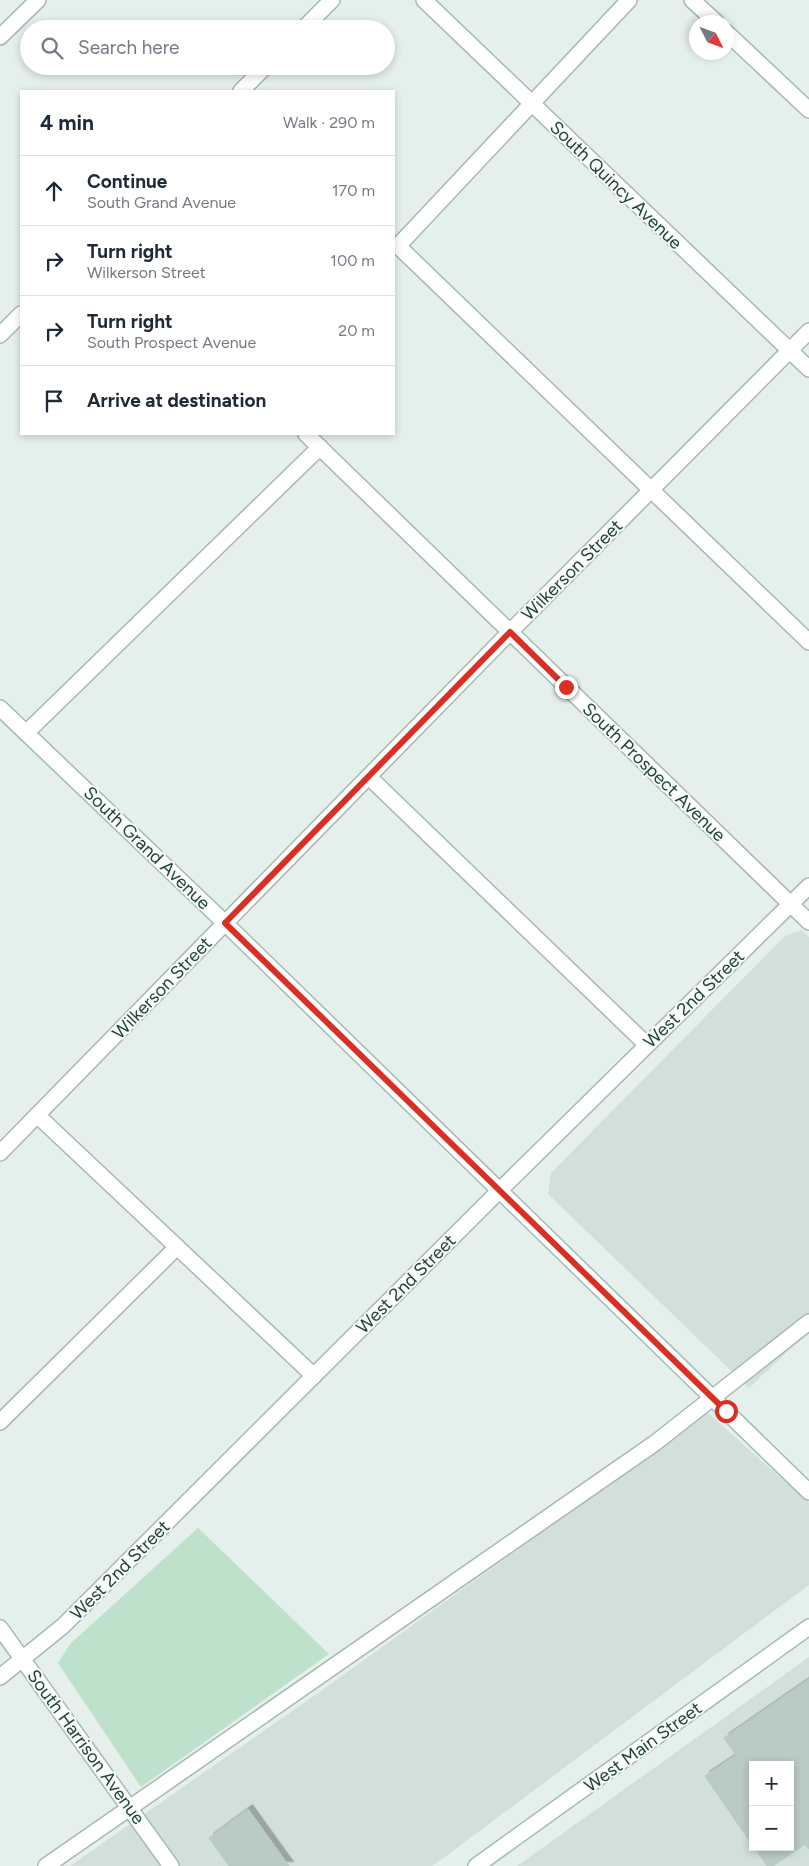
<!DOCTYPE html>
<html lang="en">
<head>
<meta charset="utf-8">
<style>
	body { margin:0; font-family:Figtree,sans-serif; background:#f2f2f3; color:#1f2937 }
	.controls { position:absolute; right:15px; bottom:15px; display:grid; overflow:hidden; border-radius:0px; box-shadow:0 2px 8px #0003 }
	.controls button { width:45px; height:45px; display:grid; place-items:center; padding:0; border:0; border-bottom:1px solid #e0e1e3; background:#fff; color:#1f2937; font:25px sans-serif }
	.compass { position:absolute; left:689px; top:15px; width:45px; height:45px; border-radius:50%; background:#fff; box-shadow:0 2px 8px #0003; rotate:132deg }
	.stop { position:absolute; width:15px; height:15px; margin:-11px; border:4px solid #d93025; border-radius:50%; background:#fff }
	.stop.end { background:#d93025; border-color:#fff; box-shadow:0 1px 5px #0008 }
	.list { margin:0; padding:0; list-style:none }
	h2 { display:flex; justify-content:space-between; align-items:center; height:65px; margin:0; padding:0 20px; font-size:21px }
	h2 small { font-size:16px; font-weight:400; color:#747a83 }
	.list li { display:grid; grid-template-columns:32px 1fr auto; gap:15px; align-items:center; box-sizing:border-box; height:70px; padding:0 20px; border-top:1px solid #e0e1e3 }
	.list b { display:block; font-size:19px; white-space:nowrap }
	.list p { margin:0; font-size:16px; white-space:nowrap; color:#747a83 }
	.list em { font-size:16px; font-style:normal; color:#747a83 }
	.icon { flex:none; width:28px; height:28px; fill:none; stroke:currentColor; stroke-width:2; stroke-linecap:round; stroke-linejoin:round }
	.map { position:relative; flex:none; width:809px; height:1866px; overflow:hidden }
	.search { position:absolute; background:#fff; box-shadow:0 2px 8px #0003; left:20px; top:20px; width:375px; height:55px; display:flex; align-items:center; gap:12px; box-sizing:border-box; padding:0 18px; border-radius:28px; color:#747a83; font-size:19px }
	.panel { position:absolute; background:#fff; box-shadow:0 2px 8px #0003; left:20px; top:90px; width:375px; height:345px; border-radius:0px }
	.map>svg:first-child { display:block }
	.built { fill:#d3dfdb; fill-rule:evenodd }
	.green { fill:#bde1ca }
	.building { fill:#bacac5; stroke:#b7c9c3; filter:url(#shadow) }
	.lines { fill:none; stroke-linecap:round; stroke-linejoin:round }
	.lane-casing { stroke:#a7b8b3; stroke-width:18 }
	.street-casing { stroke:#a7b8b3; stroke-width:18 }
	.secondary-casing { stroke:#a2bcb5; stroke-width:18 }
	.lane { stroke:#fff; stroke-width:15 }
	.street { stroke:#fff; stroke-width:15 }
	.secondary { stroke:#fff; stroke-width:15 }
	.route { stroke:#d93025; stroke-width:6 }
	.labels { text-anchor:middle; stroke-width:4; stroke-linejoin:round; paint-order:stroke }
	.street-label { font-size:18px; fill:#22433d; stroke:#f6fbf9 }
</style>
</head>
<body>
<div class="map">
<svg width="809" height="1866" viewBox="0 0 809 1866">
	<defs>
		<filter id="shadow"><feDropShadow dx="4.5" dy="-4.5" stdDeviation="0" flood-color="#0004"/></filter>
	</defs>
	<rect width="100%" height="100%" fill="#e5efeb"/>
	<g class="built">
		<path d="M801,930L809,937V1331L749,1388L548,1194L551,1173L785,936Z"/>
		<path d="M708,1413L809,1503V1585L438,1862L432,1866H70L318,1693Z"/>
		<path d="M809,1657V1866H517ZM753,1765H790V1847H753Z"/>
	</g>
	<path class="green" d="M198,1528L329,1654L141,1787L58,1663L70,1644Z"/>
	<g class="building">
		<path d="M809,1679V1849L805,1844L773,1866H767L754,1847H790V1765H753V1846L705,1776L736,1755L724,1738Z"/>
		<path d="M248,1809L289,1866H229L209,1838Z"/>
	</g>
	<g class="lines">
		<g class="lane-casing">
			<g id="lane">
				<path d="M629,0L398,246L809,642"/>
				<path d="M692,0L716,22"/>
				<path d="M726,32L809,110"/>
				<path d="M0,37L38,0"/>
				<path d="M26,733L320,447"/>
				<path d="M369,777L647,1045"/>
				<path d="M37,1115L314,1376"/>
				<path d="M0,1422L177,1247"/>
				<path d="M46,1866L655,1443L809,1322"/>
			</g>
		</g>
		<g class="street-casing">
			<g id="street">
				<path d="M424,0L809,369"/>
				<path d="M306,434L809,922"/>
				<path d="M0,1153L510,632L809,331"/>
				<path d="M0,1628L171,1866"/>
				<path d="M0,1677L63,1626L500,1190L809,886"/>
			</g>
		</g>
		<g class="secondary-casing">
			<g id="secondary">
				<path d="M303,29L332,0"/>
				<path d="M241,91L266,66"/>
				<path d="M0,335L21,314"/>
				<path d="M0,708L225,923L809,1492"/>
				<path d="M476,1866L809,1627"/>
			</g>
		</g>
		<use href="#lane" class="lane"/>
		<use href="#street" class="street"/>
		<use href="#secondary" class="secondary"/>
	</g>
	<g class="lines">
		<path class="route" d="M566,687L510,632L225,923L726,1411"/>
	</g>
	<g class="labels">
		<g class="street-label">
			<text transform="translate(616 185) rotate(44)" y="6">South Quincy Avenue</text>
			<text transform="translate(572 570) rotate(-45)" y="6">Wilkerson Street</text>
			<text transform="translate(654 772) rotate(44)" y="6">South Prospect Avenue</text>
			<text transform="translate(147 848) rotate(44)" y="6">South Grand Avenue</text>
			<text transform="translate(162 988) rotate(-46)" y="6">Wilkerson Street</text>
			<text transform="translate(694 999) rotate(-44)" y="6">West 2nd Street</text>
			<text transform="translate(406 1284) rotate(-45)" y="6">West 2nd Street</text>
			<text transform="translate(120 1570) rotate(-45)" y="6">West 2nd Street</text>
			<text transform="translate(86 1747) rotate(54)" y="6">South Harrison Avenue</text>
			<text transform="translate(643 1747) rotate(-36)" y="6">West Main Street</text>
		</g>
	</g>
</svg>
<div class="controls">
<button>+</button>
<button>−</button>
</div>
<svg class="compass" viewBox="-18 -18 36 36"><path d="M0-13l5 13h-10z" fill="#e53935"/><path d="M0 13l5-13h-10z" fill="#747a83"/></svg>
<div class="stop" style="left:726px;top:1411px"></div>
<div class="stop end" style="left:566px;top:687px"></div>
<div class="search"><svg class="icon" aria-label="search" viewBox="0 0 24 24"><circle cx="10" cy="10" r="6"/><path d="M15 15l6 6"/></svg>Search here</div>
<section class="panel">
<h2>4 min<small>Walk · 290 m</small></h2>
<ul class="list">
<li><svg class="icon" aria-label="ahead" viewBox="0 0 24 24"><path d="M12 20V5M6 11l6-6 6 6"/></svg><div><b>Continue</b><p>South Grand Avenue</p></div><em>170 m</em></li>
<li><svg class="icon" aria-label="right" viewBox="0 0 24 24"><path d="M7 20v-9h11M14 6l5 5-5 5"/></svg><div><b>Turn right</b><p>Wilkerson Street</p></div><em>100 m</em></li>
<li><svg class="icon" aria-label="right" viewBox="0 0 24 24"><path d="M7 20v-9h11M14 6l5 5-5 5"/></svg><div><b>Turn right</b><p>South Prospect Avenue</p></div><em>20 m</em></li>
<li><svg class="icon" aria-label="arrive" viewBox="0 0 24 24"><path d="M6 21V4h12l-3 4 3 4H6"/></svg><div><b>Arrive at destination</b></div></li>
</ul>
</section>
</div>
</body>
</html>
